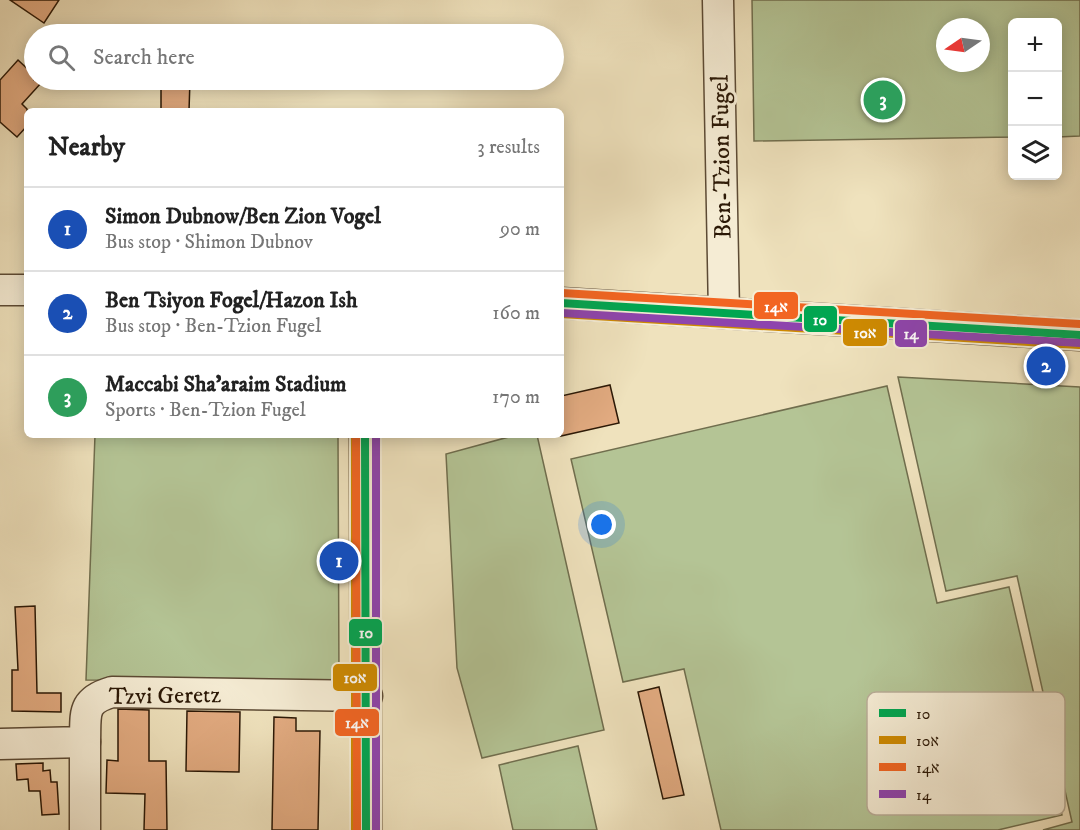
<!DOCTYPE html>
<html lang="en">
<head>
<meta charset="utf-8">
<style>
	body { margin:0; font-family:"IM FELL DW Pica","Frank Ruhl Libre",serif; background:#f2f2f2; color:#222 }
	.controls { position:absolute; right:18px; top:18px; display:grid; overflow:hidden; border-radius:9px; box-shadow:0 3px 15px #0003 }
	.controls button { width:54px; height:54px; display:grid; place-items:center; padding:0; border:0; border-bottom:2px solid #e0e0e0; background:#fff; color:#222; font:30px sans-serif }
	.compass { position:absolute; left:936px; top:18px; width:54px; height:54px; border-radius:50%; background:#fff; box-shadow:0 3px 15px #0003; rotate:257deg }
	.you { position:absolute; left:602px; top:525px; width:21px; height:21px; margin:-15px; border:4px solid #fff; border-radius:50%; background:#1a73e8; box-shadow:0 0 0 9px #1a73e833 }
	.badge { display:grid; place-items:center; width:39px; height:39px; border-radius:50%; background:#111827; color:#fff; font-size:20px; font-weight:700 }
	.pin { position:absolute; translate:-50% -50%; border:3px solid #fff; box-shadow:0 2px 6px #0006 }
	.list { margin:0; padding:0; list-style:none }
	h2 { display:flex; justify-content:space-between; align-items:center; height:78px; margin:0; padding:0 24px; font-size:26px }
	h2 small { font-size:20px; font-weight:400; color:#767676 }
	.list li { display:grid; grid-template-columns:39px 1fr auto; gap:18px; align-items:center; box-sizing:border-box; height:84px; padding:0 24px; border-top:2px solid #e0e0e0 }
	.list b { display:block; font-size:22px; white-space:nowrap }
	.list p { margin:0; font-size:20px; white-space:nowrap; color:#767676 }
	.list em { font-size:20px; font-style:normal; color:#767676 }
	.icon { flex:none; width:33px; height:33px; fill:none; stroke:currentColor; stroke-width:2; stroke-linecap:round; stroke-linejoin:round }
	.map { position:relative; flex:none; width:1080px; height:830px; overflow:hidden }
	.search { position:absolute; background:#fff; box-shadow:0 3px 15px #0003; left:24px; top:24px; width:540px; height:66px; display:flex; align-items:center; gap:15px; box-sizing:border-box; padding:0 21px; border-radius:33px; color:#767676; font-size:22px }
	.panel { position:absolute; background:#fff; box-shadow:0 3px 15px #0003; left:24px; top:108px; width:540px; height:330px; border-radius:9px }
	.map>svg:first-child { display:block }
	.green { fill:#b4c495; stroke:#706e4e; stroke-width:1.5; fill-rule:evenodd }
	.building { fill:#e2ab81; stroke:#2b1806; stroke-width:1.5 }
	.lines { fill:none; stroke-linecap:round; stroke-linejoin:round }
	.minor-casing { stroke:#5c4a34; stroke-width:33 }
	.minor { stroke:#f5ecd4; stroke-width:30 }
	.bus-1-casing { stroke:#f5ecd4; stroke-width:12 }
	.bus-2-casing { stroke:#f5ecd4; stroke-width:12 }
	.bus-3-casing { stroke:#f5ecd4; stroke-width:12 }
	.bus-4-casing { stroke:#f5ecd4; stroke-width:12 }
	.bus-1 { stroke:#00a651; stroke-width:8 }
	.bus-2 { stroke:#ce8a01; stroke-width:8 }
	.bus-3 { stroke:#f26522; stroke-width:8 }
	.bus-4 { stroke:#8e44ad; stroke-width:8 }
	.labels { text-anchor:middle; stroke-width:6; stroke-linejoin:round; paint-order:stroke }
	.street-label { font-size:24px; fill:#2b1806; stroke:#f5ecd4 }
	.key { fill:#f5ecd4; stroke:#b8ac96; stroke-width:1.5 }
	.key-label { font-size:16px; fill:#2b1806 }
	.line-badge { stroke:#f5ecd4; stroke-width:2 }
	.badge-label { font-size:16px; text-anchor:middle; font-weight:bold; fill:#fff }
</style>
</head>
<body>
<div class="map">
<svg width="1080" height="830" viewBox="0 0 1080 830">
	<rect width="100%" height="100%" fill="#efe2bd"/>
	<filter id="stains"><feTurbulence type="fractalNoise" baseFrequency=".00333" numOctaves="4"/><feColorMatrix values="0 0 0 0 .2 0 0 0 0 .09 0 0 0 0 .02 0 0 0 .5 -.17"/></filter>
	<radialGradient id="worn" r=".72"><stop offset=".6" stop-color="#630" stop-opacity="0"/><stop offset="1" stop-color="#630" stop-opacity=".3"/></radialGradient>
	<g class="green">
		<path d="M752,0H1080V136L1058,137V22H1012V137L754,141ZM945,27H981V63H945Z"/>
		<path d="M898,377L1080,387V830H1043L1072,822L1017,576L946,591Z"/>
		<path d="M887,386L937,603L1009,587L1062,815L998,830H721L684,669L623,682L571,459Z"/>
		<path d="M95,435H338L339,681L86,680Z"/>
		<path d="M516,435H537L604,730L482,758L457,668L446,454Z"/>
		<path d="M578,746L597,830H513L499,765Z"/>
	</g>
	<g class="building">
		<path d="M10,0H59L44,23Z"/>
		<path d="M18,60L34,75V80H39L42,82L22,104L27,109V126L17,137L0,122V80Z"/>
		<path d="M161,80H190L189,111H161Z"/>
		<path d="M610,385L619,423L561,436V396Z"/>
		<path d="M35,606L37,693H61V712L12,711V670H18L15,607Z"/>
		<path d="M659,687L684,795L663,799L638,692Z"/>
		<path d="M118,709L149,710V761H166L167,830H144L145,794L106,793L107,760L118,761Z"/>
		<path d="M187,711L240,712L239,772L186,771Z"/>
		<path d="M274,717L296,718V731H320L318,830H272Z"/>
		<path d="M43,763V771L50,770L51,782H57L59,814L42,815L40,791H29L28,779L17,780L16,764Z"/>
	</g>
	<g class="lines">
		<g class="minor-casing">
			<g id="minor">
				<path d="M718,0L724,313"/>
				<path d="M0,290H27"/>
				<path d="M561,303L1080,335"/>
				<path d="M365,435L366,830"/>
				<path d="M0,744L85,742C86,714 81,701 112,692L367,696"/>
				<path d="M85,830V742"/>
			</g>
		</g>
		<use href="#minor" class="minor"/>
		<g class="bus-1-casing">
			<g id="bus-1">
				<path d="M561,303L1080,335"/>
				<path d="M365,435L366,830"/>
			</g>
		</g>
		<g class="bus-2-casing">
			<g id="bus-2">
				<path d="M561,314L1079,345"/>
				<path d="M355,435V830"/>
			</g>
		</g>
		<g class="bus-3-casing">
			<g id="bus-3">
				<path d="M562,293L1080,324"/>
				<path d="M356,435L357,830"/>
			</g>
		</g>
		<g class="bus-4-casing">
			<g id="bus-4">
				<path d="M562,313L1080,343"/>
				<path d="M376,435V830"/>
			</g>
		</g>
		<use href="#bus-1" class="bus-1"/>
		<use href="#bus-2" class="bus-2"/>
		<use href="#bus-3" class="bus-3"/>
		<use href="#bus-4" class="bus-4"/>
	</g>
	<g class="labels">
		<g class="street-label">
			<text transform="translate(721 157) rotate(-91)" y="8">Ben-Tzion Fugel</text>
			<text transform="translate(165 695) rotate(-1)" y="8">Tzvi Geretz</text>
		</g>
	</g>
	<rect x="867" y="692" width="198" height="123" rx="9" class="key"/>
	<rect x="879" y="709" width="27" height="8" fill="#00a651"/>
	<rect x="879" y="736" width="27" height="8" fill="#ce8a01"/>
	<rect x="879" y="763" width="27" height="8" fill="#f26522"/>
	<rect x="879" y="790" width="27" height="8" fill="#8e44ad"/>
	<g class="key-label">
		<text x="916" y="719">10</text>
		<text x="916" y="746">10א</text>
		<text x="916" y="773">14א</text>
		<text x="916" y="800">14</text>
	</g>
	<g class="line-badge">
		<rect x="753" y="291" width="46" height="29" rx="6" fill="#f26522"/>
		<rect x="803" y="305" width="35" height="28" rx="6" fill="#00a651"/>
		<rect x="842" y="318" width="46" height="29" rx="6" fill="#ce8a01"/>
		<rect x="894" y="319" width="34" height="29" rx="6" fill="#8e44ad"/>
		<rect x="348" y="618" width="35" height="29" rx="6" fill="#00a651"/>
		<rect x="332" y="663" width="46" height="29" rx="6" fill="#ce8a01"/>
		<rect x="334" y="708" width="46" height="29" rx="6" fill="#f26522"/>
	</g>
	<g class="badge-label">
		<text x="776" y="312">14א</text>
		<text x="820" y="325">10</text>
		<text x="865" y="338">10א</text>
		<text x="911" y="339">14</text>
		<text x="366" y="638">10</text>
		<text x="355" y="683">10א</text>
		<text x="357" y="728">14א</text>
	</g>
	<rect width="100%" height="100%" filter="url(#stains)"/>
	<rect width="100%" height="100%" fill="url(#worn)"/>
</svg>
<div class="controls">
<button>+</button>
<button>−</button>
<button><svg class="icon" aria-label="layers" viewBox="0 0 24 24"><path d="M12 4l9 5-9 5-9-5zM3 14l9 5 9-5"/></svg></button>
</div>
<svg class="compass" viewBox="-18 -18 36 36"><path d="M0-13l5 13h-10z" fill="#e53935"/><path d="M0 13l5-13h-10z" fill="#767676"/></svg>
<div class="you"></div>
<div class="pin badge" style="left:339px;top:561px;background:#1a4fb4">1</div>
<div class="pin badge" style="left:1046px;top:366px;background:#1a4fb4">2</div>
<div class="pin badge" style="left:883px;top:100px;background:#2e9e5b">3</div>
<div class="search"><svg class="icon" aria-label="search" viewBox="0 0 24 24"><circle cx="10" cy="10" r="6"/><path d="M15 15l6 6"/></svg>Search here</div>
<section class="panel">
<h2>Nearby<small>3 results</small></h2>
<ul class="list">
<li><span class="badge" style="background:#1a4fb4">1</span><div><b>Simon Dubnow/Ben Zion Vogel</b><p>Bus stop · Shimon Dubnov</p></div><em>90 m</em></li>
<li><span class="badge" style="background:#1a4fb4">2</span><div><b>Ben Tsiyon Fogel/Hazon Ish</b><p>Bus stop · Ben-Tzion Fugel</p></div><em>160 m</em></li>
<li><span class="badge" style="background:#2e9e5b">3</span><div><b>Maccabi Sha'araim Stadium</b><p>Sports · Ben-Tzion Fugel</p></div><em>170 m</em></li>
</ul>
</section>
</div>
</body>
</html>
